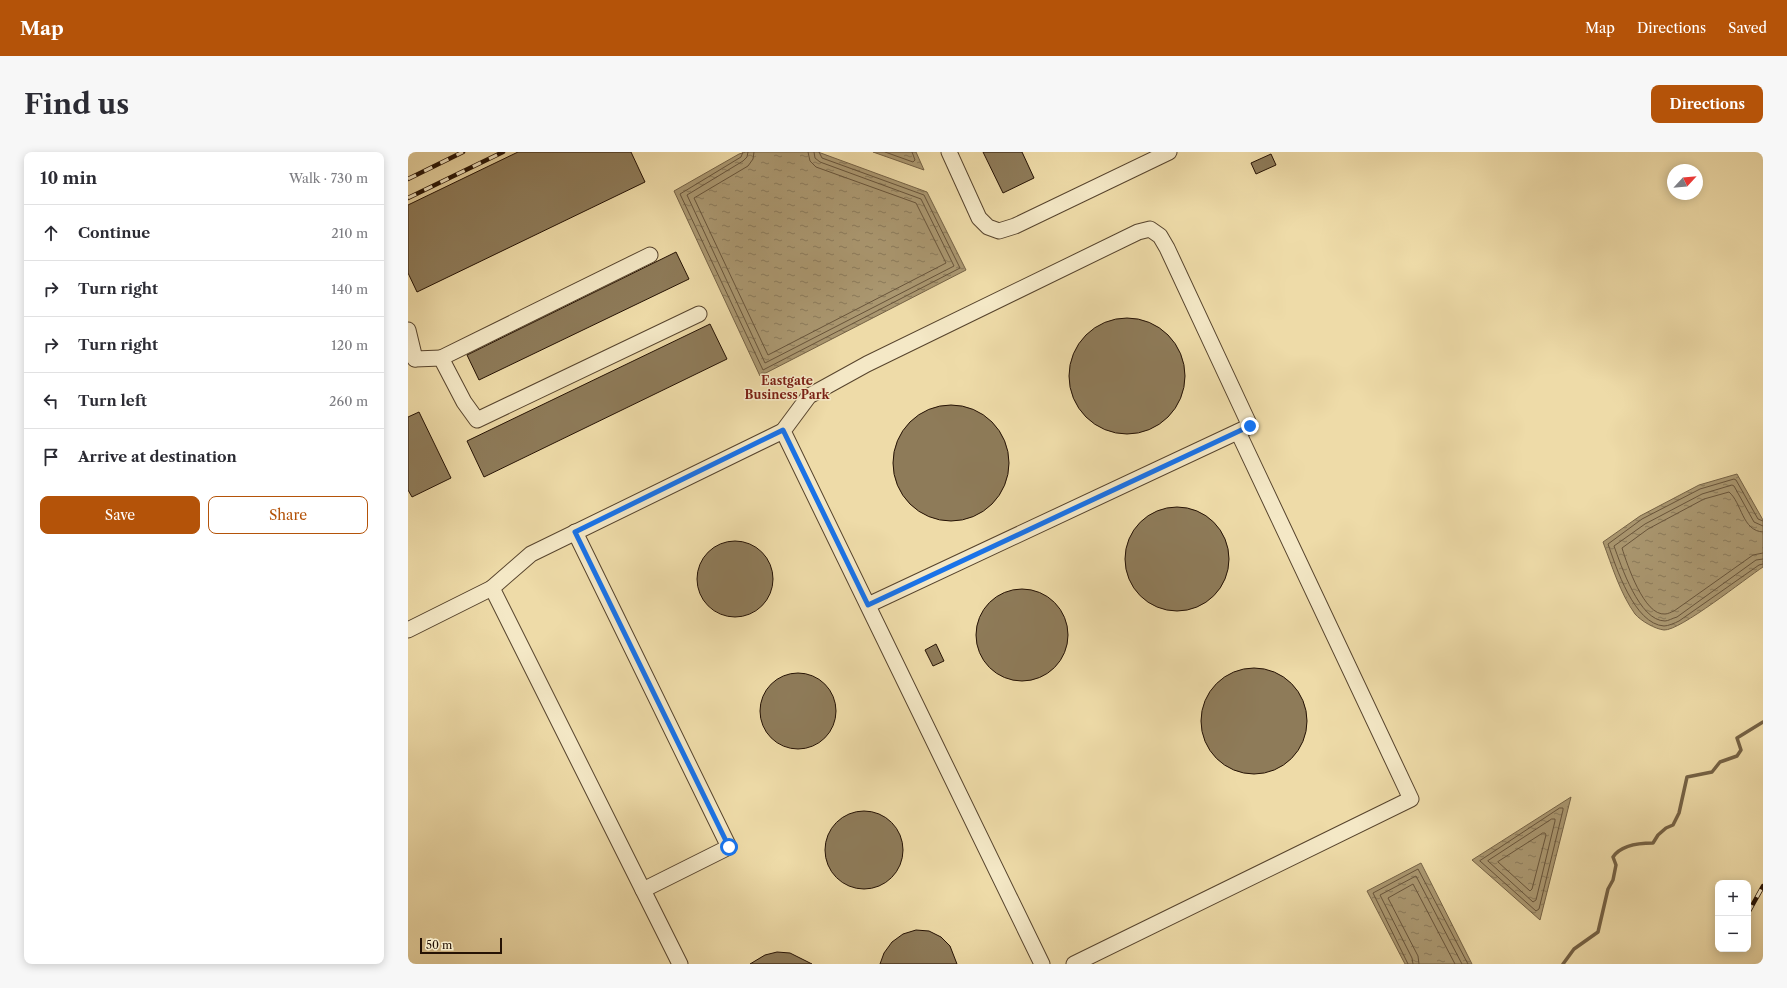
<!DOCTYPE html>
<html lang="en">
<head>
<meta charset="utf-8">
<style>
	body { margin:0; font-family:"Libre Caslon Text",serif; background:#f7f7f7; color:#2b2b33 }
	.controls { position:absolute; right:12px; bottom:12px; display:grid; overflow:hidden; border-radius:8px; box-shadow:0 2px 10px #0003 }
	.controls button { width:36px; height:36px; display:grid; place-items:center; padding:0; border:0; border-bottom:1px solid #e1e1e2; background:#fff; color:#2b2b33; font:20px sans-serif }
	.compass { position:absolute; left:1259px; top:12px; width:36px; height:36px; border-radius:50%; background:#fff; box-shadow:0 2px 10px #0003; rotate:64deg }
	.scale { position:absolute; left:12px; bottom:10px; width:82px; box-sizing:border-box; padding-left:4px; border:2px solid #251204; border-top:0; font-size:11px; line-height:14px; white-space:nowrap; color:#251204; -webkit-text-stroke:3px #f4e8c6; paint-order:stroke }
	.stop { position:absolute; width:12px; height:12px; margin:-9px; border:3px solid #1a73e8; border-radius:50%; background:#fff }
	.stop.end { background:#1a73e8; border-color:#fff; box-shadow:0 1px 4px #0008 }
	.list { margin:0; padding:0; list-style:none }
	h2 { display:flex; justify-content:space-between; align-items:center; height:52px; margin:0; padding:0 16px; font-size:17px }
	h2 small { font-size:13px; font-weight:400; color:#7c7c81 }
	.list li { display:grid; grid-template-columns:26px 1fr auto; gap:12px; align-items:center; box-sizing:border-box; height:56px; padding:0 16px; border-top:1px solid #e1e1e2 }
	.list b { display:block; font-size:15px; white-space:nowrap }
	.list em { font-size:13px; font-style:normal; color:#7c7c81 }
	.actions { display:flex; gap:8px; padding:12px 16px }
	.actions a { flex:1; padding:9px 0; border:1px solid #b45309; border-radius:8px; text-align:center; font-size:14px; color:#b45309 }
	.actions .main { background:#b45309; color:#fff }
	.icon { flex:none; width:22px; height:22px; fill:none; stroke:currentColor; stroke-width:2; stroke-linecap:round; stroke-linejoin:round }
	.map { position:relative; flex:none; width:1355px; height:812px; overflow:hidden; border-radius:8px }
	header { display:flex; align-items:center; gap:24px; box-sizing:border-box; height:56px; padding:0 20px; background:#b45309; color:#fff }
	header strong { font-size:19px }
	nav { display:flex; gap:22px; margin-inline-start:auto; font-size:14px }
	.intro { display:flex; align-items:center; justify-content:space-between; box-sizing:border-box; height:96px; padding:0 24px }
	h1 { margin:0; font-size:28px }
	.button { padding:10px 18px; border-radius:8px; background:#b45309; color:#fff; font-size:14px; font-weight:700 }
	main { display:flex; gap:24px; padding:0 24px }
	aside { flex:1; background:#fff; border-radius:8px; box-shadow:0 2px 10px #0003 }
	.map>svg:first-child { display:block }
	.water { fill:url(#water-ripples); stroke:#756245 }
	.lines { fill:none; stroke-linecap:round; stroke-linejoin:round }
	.shore { stroke:#68543a; stroke-width:1 }
	.stream { stroke:#756245; stroke-width:3.5 }
	.building { fill:#8e7b59; stroke:#251204 }
	.minor-casing { stroke:#57442d; stroke-width:17 }
	.minor { stroke:#f4e8c6; stroke-width:15 }
	.rail-casing { stroke:#251204; stroke-width:4.5 }
	.rail { stroke:#f4e8c6; stroke-width:3; stroke-dasharray:9; stroke-linecap:butt }
	.route { stroke:#1a73e8; stroke-width:5 }
	.labels { text-anchor:middle; stroke-width:3; stroke-linejoin:round; paint-order:stroke }
	.neighbourhood-label { font-size:12px; font-weight:bold; fill:#7a1f14; stroke:#f4e8c6 }
</style>
</head>
<body>
<header>
<strong>Map</strong>
<nav><a>Map</a><a>Directions</a><a>Saved</a></nav>
</header>
<div class="intro"><h1>Find us</h1><a class="button">Directions</a></div>
<main>
<aside>
<h2>10 min<small>Walk · 730 m</small></h2>
<ul class="list">
<li><svg class="icon" aria-label="ahead" viewBox="0 0 24 24"><path d="M12 20V5M6 11l6-6 6 6"/></svg><div><b>Continue</b></div><em>210 m</em></li>
<li><svg class="icon" aria-label="right" viewBox="0 0 24 24"><path d="M7 20v-9h11M14 6l5 5-5 5"/></svg><div><b>Turn right</b></div><em>140 m</em></li>
<li><svg class="icon" aria-label="right" viewBox="0 0 24 24"><path d="M7 20v-9h11M14 6l5 5-5 5"/></svg><div><b>Turn right</b></div><em>120 m</em></li>
<li><svg class="icon" aria-label="left" viewBox="0 0 24 24"><path d="M17 20v-9H6M10 6l-5 5 5 5"/></svg><div><b>Turn left</b></div><em>260 m</em></li>
<li><svg class="icon" aria-label="arrive" viewBox="0 0 24 24"><path d="M6 21V4h12l-3 4 3 4H6"/></svg><div><b>Arrive at destination</b></div></li>
</ul>
<div class="actions"><a class="main">Save</a><a>Share</a></div>
</aside>
<div class="map">
<svg width="1355" height="812" viewBox="0 0 1355 812">
	<defs>
		<pattern id="water-ripples" width="26" height="14" patternUnits="userSpaceOnUse"><rect width="26" height="14" fill="#aa9770"/><path d="M2 4q2-2 4 0t4 0M15 11q2-2 4 0t4 0" fill="none" stroke="#8a7a5a"/></pattern>
	</defs>
	<rect width="100%" height="100%" fill="#eedba8"/>
	<filter id="stains"><feTurbulence type="fractalNoise" baseFrequency=".005" numOctaves="4"/><feColorMatrix values="0 0 0 0 .2 0 0 0 0 .09 0 0 0 0 .02 0 0 0 .5 -.17"/></filter>
	<radialGradient id="worn" r=".72"><stop offset=".6" stop-color="#630" stop-opacity="0"/><stop offset="1" stop-color="#630" stop-opacity=".3"/></radialGradient>
	<g class="water">
		<path d="M338,0H410L519,40L558,118L352,224L266,39L331,2Z"/>
		<path d="M465,0H508L516,18Z"/>
		<path d="M1329,322L1355,368V415C1338,426 1272,479 1256,478C1247,477 1233,469 1227,462C1212,441 1204,414 1195,390L1232,364L1291,333Z"/>
		<path d="M1163,645L1132,768L1064,708Z"/>
		<path d="M1013,711L1064,812H997L959,739Z"/>
	</g>
	<g class="lines">
		<g class="shore">
			<path d="M335,0L333,5L272,42L355,218L552,116L516,43L414,6L411,0"/>
			<path d="M340,0L339,5L335,9L279,43L357,211L546,114L513,47L412,10L407,6L406,0"/>
			<path d="M346,0L345,7L340,14L286,46L360,203L538,111L508,51L408,15L402,9L400,0"/>
			<path d="M477,0L505,10L507,8L504,0"/>
			<path d="M1355,369L1350,367L1328,328L1326,327L1292,337L1234,367L1200,392C1208,415 1226,472 1256,474C1260,474 1267,471 1271,469L1351,413L1355,412"/>
			<path d="M1355,374L1346,370L1326,334L1324,333L1294,342L1237,372L1206,394C1213,413 1231,469 1257,469C1260,469 1265,466 1269,465L1348,408L1355,407"/>
			<path d="M1355,380C1334,379 1334,351 1321,340L1296,347L1240,377L1214,396C1219,412 1236,464 1257,462C1260,462 1263,460 1266,459L1345,403L1355,401"/>
			<path d="M1152,656H1155V658L1131,757L1128,759L1072,709Z"/>
			<path d="M1144,667H1147V669L1128,748L1125,750L1080,709Z"/>
			<path d="M1135,681H1137L1138,683L1124,737L1122,739L1090,710Z"/>
			<path d="M1000,812L965,741L1010,717L1060,812"/>
			<path d="M1005,812L1004,806L972,743L1008,724L1054,812"/>
			<path d="M1011,812L1010,804L980,746L1005,732L1047,812"/>
		</g>
		<path class="stream" d="M1155,812L1166,797L1190,780L1200,737L1205,728L1208,713L1205,705C1213,693 1231,691 1245,691L1250,683L1258,676L1265,673L1271,661L1279,625L1304,620L1312,610L1329,604L1333,598L1329,586L1355,570"/>
	</g>
	<g class="building">
		<path d="M110,0H223L237,30L9,140L0,121V53Z"/>
		<path d="M575,0H614L626,26L595,41Z"/>
		<path d="M863,2L868,13L848,22L843,11Z"/>
		<path d="M268,100L281,127L71,228L59,203Z"/>
		<circle cx="719" cy="224" r="58"/>
		<path d="M302,172L319,207L76,325L59,289Z"/>
		<circle cx="543" cy="311" r="58"/>
		<path d="M11,260L43,326L4,345L0,338V265Z"/>
		<circle cx="769" cy="407" r="52"/>
		<circle cx="327" cy="427" r="38"/>
		<circle cx="614" cy="483" r="46"/>
		<path d="M528,492L536,509L525,514L517,498Z"/>
		<circle cx="846" cy="569" r="53"/>
		<circle cx="390" cy="559" r="38"/>
		<circle cx="456" cy="698" r="39"/>
		<path d="M508,778L521,779L533,785L542,794L549,812H472L476,801L484,790L495,782Z"/>
		<path d="M369,800L382,801L404,812H342L357,803Z"/>
	</g>
	<g class="lines">
		<g class="minor-casing">
			<g id="minor">
				<path d="M541,0L571,66L580,75L591,79L607,74L761,0"/>
				<path d="M0,178L7,207"/>
				<path d="M33,206L242,103"/>
				<path d="M7,207L33,206L56,250L69,268L291,162"/>
				<path d="M167,380L321,695L235,738"/>
				<path d="M460,453L842,274L759,96L752,84L742,77L730,80L459,212L401,244L375,279L634,812"/>
				<path d="M0,478L84,436"/>
				<path d="M272,812L84,436L123,402L375,279"/>
				<path d="M666,812L1003,647L830,280"/>
			</g>
		</g>
		<use href="#minor" class="minor"/>
		<g class="rail-casing">
			<g id="rail">
				<path d="M0,27L55,0"/>
				<path d="M0,46L95,0"/>
				<path d="M1340,761L1355,734"/>
			</g>
		</g>
		<use href="#rail" class="rail"/>
	</g>
	<g class="lines">
		<path class="route" d="M321,695L167,380L375,278L460,453L842,274"/>
	</g>
	<g class="labels">
		<g class="neighbourhood-label">
			<text x="379" y="233">Eastgate<tspan x="379" dy="14">Business Park</tspan></text>
		</g>
	</g>
	<rect width="100%" height="100%" filter="url(#stains)"/>
	<rect width="100%" height="100%" fill="url(#worn)"/>
</svg>
<div class="controls">
<button>+</button>
<button>−</button>
</div>
<svg class="compass" viewBox="-18 -18 36 36"><path d="M0-13l5 13h-10z" fill="#e53935"/><path d="M0 13l5-13h-10z" fill="#7c7c81"/></svg>
<div class="scale">50 m</div>
<div class="stop" style="left:321px;top:695px"></div>
<div class="stop end" style="left:842px;top:274px"></div>
</div>
</main>
</body>
</html>
